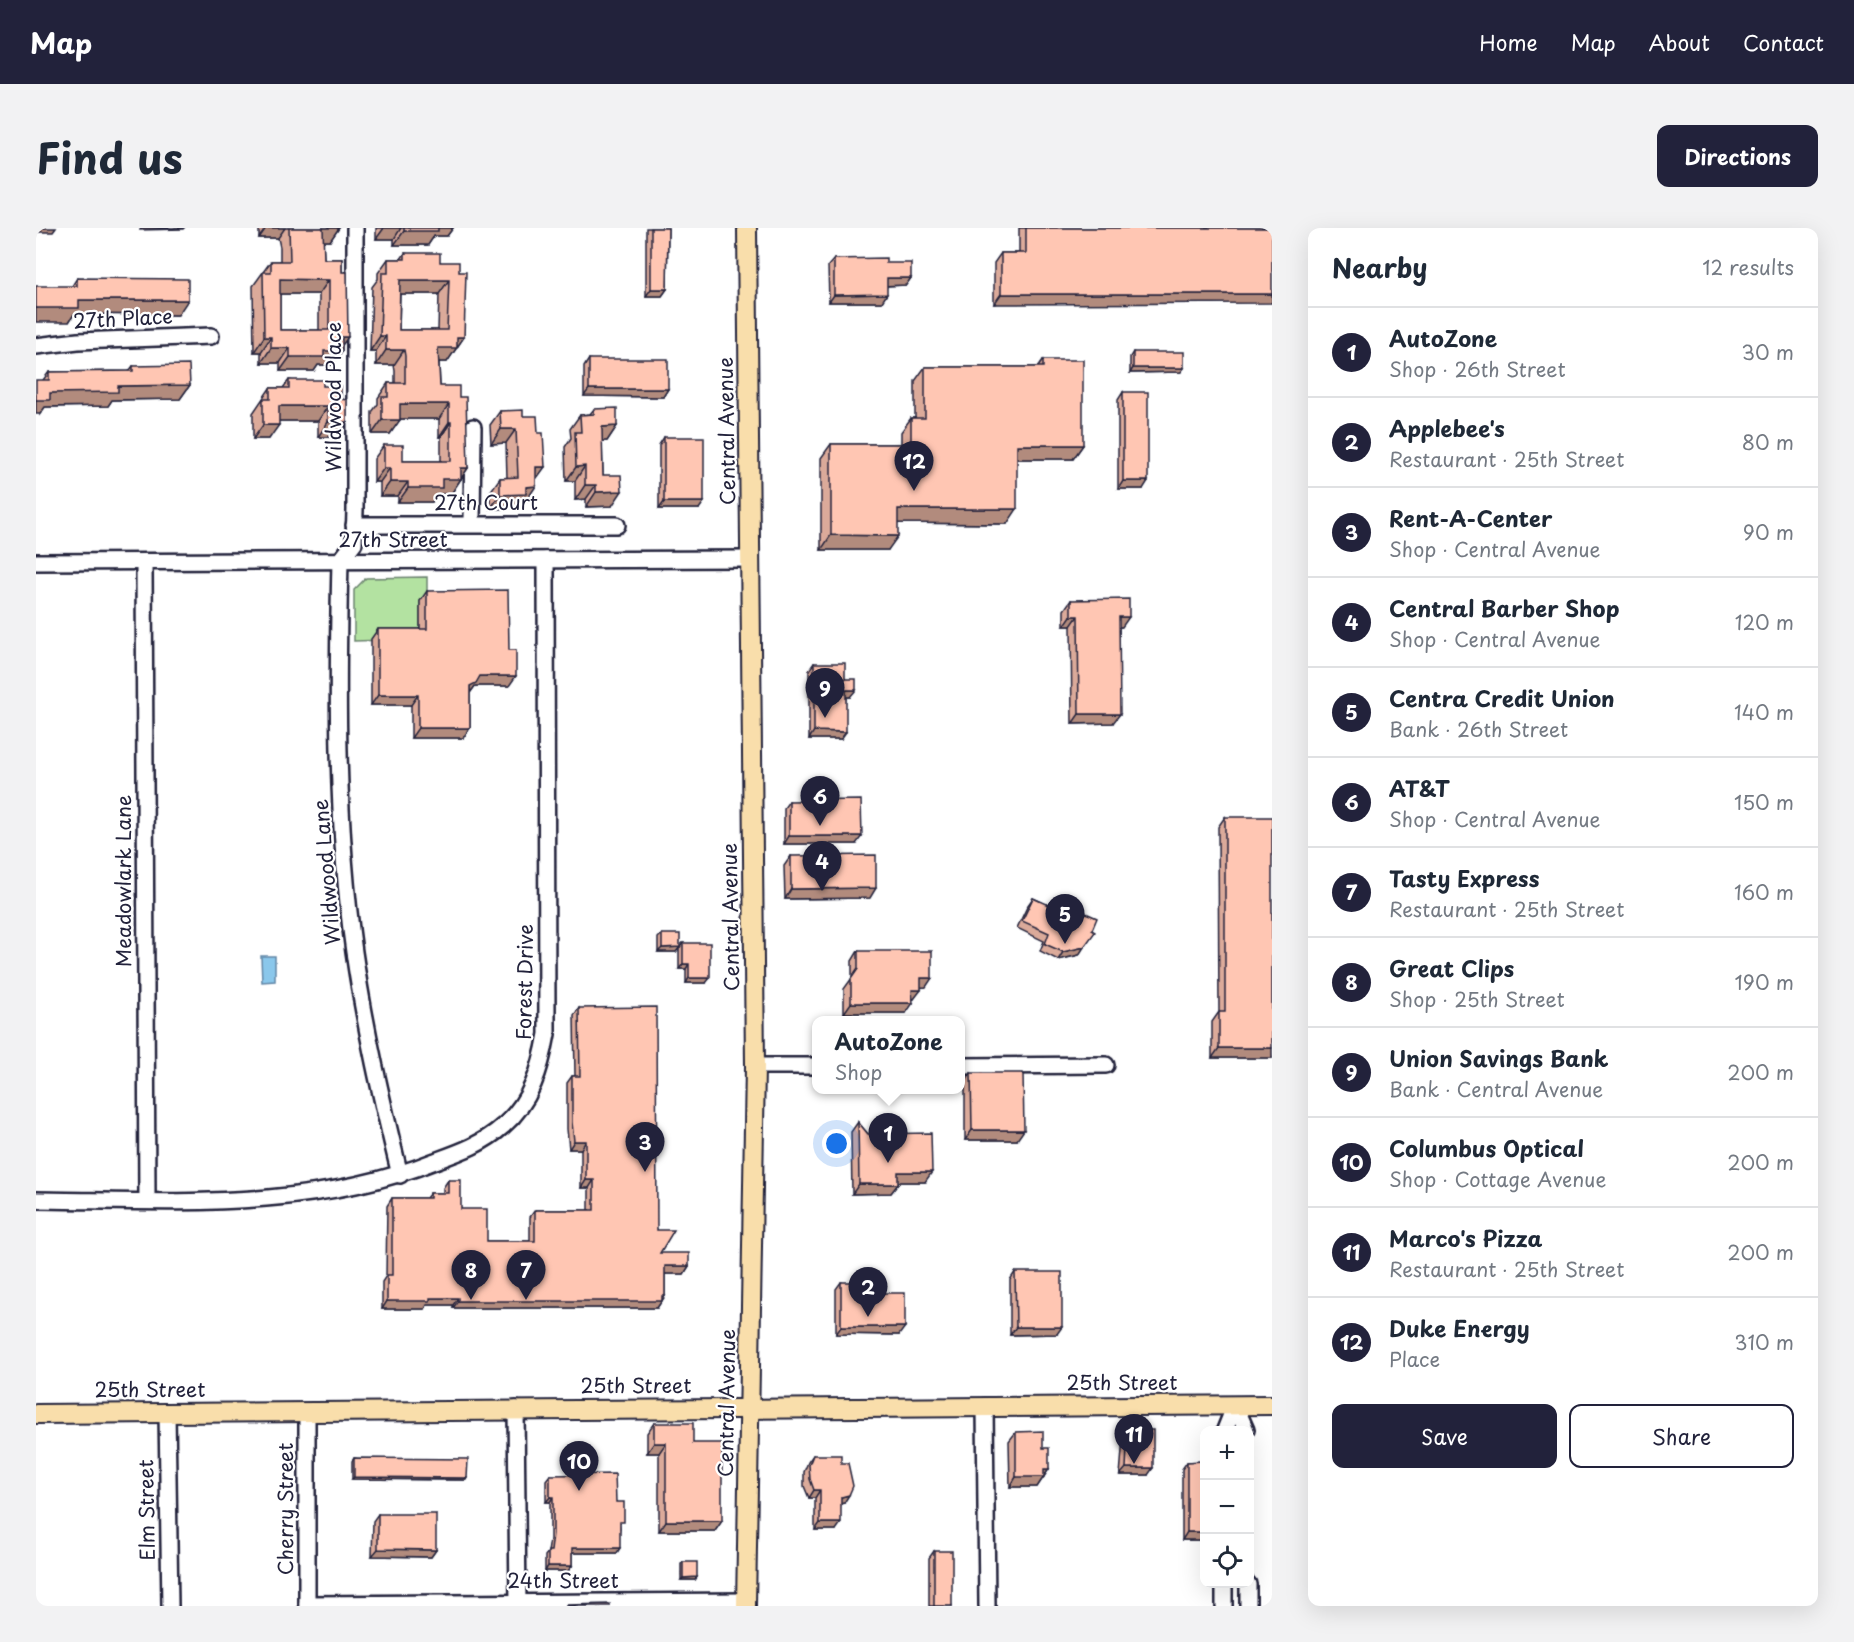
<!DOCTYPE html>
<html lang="en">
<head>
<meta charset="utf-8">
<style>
	body { margin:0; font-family:"Playpen Sans",sans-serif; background:#f2f2f3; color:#1f2937 }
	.controls { position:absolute; right:18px; bottom:18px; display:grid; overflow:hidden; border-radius:12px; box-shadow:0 6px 24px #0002 }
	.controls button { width:54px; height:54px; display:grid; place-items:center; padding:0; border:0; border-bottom:2px solid #e0e1e3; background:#fff; color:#1f2937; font:30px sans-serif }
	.you { position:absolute; left:801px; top:916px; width:21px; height:21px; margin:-15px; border:4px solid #fff; border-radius:50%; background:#1a73e8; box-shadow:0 0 0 9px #1a73e833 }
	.badge { display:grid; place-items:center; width:39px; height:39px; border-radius:50%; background:#22223b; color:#fff; font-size:20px; font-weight:700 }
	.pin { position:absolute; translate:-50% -50px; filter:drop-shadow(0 2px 3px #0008) }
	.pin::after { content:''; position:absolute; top:32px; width:21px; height:18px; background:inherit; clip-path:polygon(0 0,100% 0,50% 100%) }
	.popup { position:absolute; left:776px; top:788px; width:153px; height:78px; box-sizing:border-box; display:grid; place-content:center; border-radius:12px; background:#fff; filter:drop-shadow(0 2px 4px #0005); font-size:20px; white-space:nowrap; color:#747a83 }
	.popup b { font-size:22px; color:#1f2937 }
	.popup::after { content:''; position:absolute; left:50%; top:100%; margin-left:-12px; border:12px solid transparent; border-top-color:#fff }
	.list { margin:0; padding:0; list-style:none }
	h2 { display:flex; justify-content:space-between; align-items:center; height:78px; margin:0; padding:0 24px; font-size:26px }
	h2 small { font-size:20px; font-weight:400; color:#747a83 }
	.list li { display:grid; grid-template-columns:39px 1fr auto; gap:18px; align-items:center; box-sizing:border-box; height:90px; padding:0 24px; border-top:2px solid #e0e1e3 }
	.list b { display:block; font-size:22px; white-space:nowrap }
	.list p { margin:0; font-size:20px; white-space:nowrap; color:#747a83 }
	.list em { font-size:20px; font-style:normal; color:#747a83 }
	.actions { display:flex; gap:12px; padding:18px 24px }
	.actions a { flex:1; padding:14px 0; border:2px solid #22223b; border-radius:12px; text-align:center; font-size:21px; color:#22223b }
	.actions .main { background:#22223b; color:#fff }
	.icon { flex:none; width:33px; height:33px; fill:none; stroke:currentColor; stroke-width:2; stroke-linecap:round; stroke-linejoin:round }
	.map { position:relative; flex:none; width:1236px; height:1378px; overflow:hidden; border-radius:12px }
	header { display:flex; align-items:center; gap:36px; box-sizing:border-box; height:84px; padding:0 30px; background:#22223b; color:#fff }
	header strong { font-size:28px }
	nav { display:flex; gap:33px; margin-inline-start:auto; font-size:21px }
	.intro { display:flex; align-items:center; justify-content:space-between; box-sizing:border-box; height:144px; padding:0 36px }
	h1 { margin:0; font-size:42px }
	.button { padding:15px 27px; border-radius:12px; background:#22223b; color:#fff; font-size:21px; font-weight:700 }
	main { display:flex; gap:36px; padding:0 36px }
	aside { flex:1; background:#fff; border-radius:12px; box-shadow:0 6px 24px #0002 }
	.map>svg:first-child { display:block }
	.green { fill:#b3e2a1; stroke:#6a826e; stroke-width:1.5 }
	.water { fill:#8ac7eb; stroke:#6085a5; stroke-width:1.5 }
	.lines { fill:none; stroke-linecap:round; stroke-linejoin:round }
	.minor-casing { stroke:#22223b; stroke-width:20 }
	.major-casing { stroke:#22223b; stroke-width:22 }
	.minor { stroke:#fff; stroke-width:15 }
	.major { stroke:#f9deab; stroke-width:18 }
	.wall { fill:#dbaa9a; stroke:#22223b; stroke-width:1.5; fill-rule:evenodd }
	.shaded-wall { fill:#b28b7d; stroke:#22223b; stroke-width:1.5 }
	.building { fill:#ffc6b3; stroke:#22223b; stroke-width:1.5; fill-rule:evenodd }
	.labels { text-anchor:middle; stroke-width:4.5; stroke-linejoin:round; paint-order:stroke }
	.street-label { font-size:20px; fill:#22223b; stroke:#fff }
</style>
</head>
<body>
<header>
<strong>Map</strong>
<nav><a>Home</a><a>Map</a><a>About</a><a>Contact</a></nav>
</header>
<div class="intro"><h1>Find us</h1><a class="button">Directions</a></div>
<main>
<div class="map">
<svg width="1236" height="1378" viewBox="0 0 1236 1378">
	<rect width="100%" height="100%" fill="#fff"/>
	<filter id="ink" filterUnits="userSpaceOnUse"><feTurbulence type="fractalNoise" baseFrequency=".0167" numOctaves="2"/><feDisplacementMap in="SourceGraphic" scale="12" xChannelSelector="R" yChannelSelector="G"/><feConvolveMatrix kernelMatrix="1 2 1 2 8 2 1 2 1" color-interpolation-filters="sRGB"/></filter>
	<g filter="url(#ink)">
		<path class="green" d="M391,349V372L384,373V411L318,413V362L330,350Z"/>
		<path class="water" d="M225,728H239V753L226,754Z"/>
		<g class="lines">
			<g class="minor-casing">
				<g id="minor">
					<path d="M319,0V282L318,315L304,333C301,463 300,596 318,724C329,800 346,873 364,947"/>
					<path d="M0,118L42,113L175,108"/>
					<path d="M436,295L437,199"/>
					<path d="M318,297H581"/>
					<path d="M0,334L715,331"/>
					<path d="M108,334L111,973"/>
					<path d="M719,838H780"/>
					<path d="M924,838L1070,837"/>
					<path d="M0,972C134,973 272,984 399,933C424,924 447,916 467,898C495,874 505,840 511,806L510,332"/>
					<path d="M1199,1177L1210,1202"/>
					<path d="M949,1178L951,1378"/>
					<path d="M480,1181L482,1378"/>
					<path d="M271,1184V1378"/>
					<path d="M131,1185L134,1378"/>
					<path d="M1189,1202L1199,1177"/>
					<path d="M1188,1356V1378"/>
					<path d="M1212,1356V1378"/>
					<path d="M271,1376L710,1373"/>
				</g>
			</g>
			<g class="major-casing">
				<g id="major">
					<path d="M0,1186L1236,1177"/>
					<path d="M710,1378L719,838L711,0"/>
				</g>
			</g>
			<use href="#minor" class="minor"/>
			<use href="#major" class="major"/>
		</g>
		<g class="wall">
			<path d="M223,0H303L294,13H287L288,31H306V123L296,137H282L278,143H244V135H225V124H218L217,58L235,33H244V19L242,10H223ZM244,66H283V102H244Z"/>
			<path d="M340,0H417L411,8H398L392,17H358V11H340Z"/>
			<path d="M610,0H632L631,61L626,68H610Z"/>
			<path d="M983,0H1236L958,76V35L965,25H983Z"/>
			<path d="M369,25L404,34L423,44L428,109L411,134H403L404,158L423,169L432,240L415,266H402L396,274H362V268H344V254H338V231L348,217L367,233H405V209H403V191H364L354,206H336V184L342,176V170L352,155H359V143L358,137H340V123H334L336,59L342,51V45L352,31H365ZM364,66H403L402,102H363Z"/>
			<path d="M798,31L850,35L875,50L870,57L851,58L846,74H793L792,38Z"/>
			<path d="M41,50L142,87L38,86L33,94L36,58Z"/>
			<path d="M1097,124L1145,144L1094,145V129Z"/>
			<path d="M553,131L632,161L627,169L548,168V139Z"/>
			<path d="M1007,132L1047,217L1037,231H981L971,296L862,295L852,322H785V230L795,216H865V204L875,190H879V153L889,139H1002Z"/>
			<path d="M97,138L154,157L144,171L76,172L72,178L9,179L4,186L7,152L13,144L93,143Z"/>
			<path d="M253,152L287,158L301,209H282V193H243L233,211H217V185L234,160H247Z"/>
			<path d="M1087,164L1107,261H1082V172Z"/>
			<path d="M558,181L581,198L571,213H566L567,247L576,278L550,279V271L539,272V253H530L529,219L535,210L534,201L544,187L554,186Z"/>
			<path d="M464,183L487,188L500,251L490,273H485L480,280L454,281V264L464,250H471L470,215L455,216L454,197Z"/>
			<path d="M628,209L663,281H623V217Z"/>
			<path d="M391,363L473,458H439L434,465V500L427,510H375V477H335V411L342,401H384V373Z"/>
			<path d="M1035,372L1086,399H1083L1077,495L1036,496L1035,398H1028V382Z"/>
			<path d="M778,435L809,451L814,469H810L805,511H773V442Z"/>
			<path d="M753,573L820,616H748V580Z"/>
			<path d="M1189,589L1236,830H1176V794L1183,784L1182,599Z"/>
			<path d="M755,628L834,670L749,671L748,638Z"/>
			<path d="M997,670L1022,681L1027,675L1043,727L1022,732L1004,723L1008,713L981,700L992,677Z"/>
			<path d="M626,706L644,719L647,715L670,755H650V741H643V720L640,724H622V710Z"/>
			<path d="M822,723L890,759H885L878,771H876L870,785H808V761L816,750V733Z"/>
			<path d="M543,780L621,1002L624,1025L653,1038L648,1046H629V1068L621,1080H417V1077H391L389,1081H346V1054L350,1048L351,978L356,970H390L394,965H407V960L412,952L425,981L451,1013H494V989L499,982H553V960H545V921H533L531,901V855L536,848H539L538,787Z"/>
			<path d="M935,845L981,912H929V855Z"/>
			<path d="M822,894L832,906L889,954H862V956L855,965L816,966L815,904Z"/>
			<path d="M979,1044L1021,1106L974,1107V1052Z"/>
			<path d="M805,1054L842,1065L863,1107L800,1106V1061Z"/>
			<path d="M618,1195L657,1215L686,1293L679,1303H623V1225H611V1205Z"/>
			<path d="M1092,1202L1112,1247H1084L1087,1210Z"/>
			<path d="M980,1204L1007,1220L1013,1241L1001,1259H974L973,1213Z"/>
			<path d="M777,1227L808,1275H805L800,1302H779V1270H773L768,1258V1244L772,1234Z"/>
			<path d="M318,1230L430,1252L316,1251V1233Z"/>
			<path d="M1168,1233V1308L1166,1312H1146V1241L1151,1234Z"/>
			<path d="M514,1247L580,1274L584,1299L581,1325H536V1338L532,1343H509V1328L512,1324L514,1311V1274H510V1252Z"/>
			<path d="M342,1286L400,1322L395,1329L336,1328L337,1293Z"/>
			<path d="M898,1323L916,1378H893V1330Z"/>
			<path d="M647,1334L661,1349L659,1352H645V1336Z"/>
		</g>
		<g class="shaded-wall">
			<path d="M0,0H20L17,4H0Z"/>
			<path d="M105,0H148L147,1L104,2Z"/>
			<path d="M230,0H249L242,10H223Z"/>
			<path d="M285,0H303L294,13H276Z"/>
			<path d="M348,0H365L358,11H340Z"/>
			<path d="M398,0H417L411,8H398L392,17H358L368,3Z"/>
			<path d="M851,50H875L870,57L846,58Z"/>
			<path d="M244,51L293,52L283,66H234Z"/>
			<path d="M364,52H413L403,66H354Z"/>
			<path d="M615,61H631L626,68H610Z"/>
			<path d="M851,66L846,74H793L798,67Z"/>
			<path d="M965,66H1236V75L958,76Z"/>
			<path d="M43,72H152L142,87L38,86L33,94H0V80Z"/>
			<path d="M344,108H350L340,123H334Z"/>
			<path d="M228,109H235L225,124H218Z"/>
			<path d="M306,109H312L302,123H306L296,137H282L278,143H244L254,129L288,123Z"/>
			<path d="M421,109H428L411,134H392L402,120Z"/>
			<path d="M235,120H254L244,135H225Z"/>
			<path d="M350,122H368L358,137H340Z"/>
			<path d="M1097,140H1148L1145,144L1094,145Z"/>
			<path d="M154,157L144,171L76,172L72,178L9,179L4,186H0V172L14,165L82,158Z"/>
			<path d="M553,161H632L627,169L548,168Z"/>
			<path d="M364,176H413L403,191H354Z"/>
			<path d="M243,178H292L282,193H233Z"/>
			<path d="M346,192H364L354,206H336Z"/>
			<path d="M292,194H311L301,209H282Z"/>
			<path d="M413,194H415L405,209H403Z"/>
			<path d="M227,197H243L233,211H217Z"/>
			<path d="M581,198L571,213H556L566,199Z"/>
			<path d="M465,201H480L470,215L455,216Z"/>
			<path d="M981,217H1047L1037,231H971Z"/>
			<path d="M549,238L539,253H530L540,239Z"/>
			<path d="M500,239H509L498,254Z"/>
			<path d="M348,240H354L344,254H338Z"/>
			<path d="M425,240H432L415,266H402L396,274H362L372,260L406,251Z"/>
			<path d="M1087,253H1112L1107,261H1082Z"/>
			<path d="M354,254H372L362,268H344Z"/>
			<path d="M549,257H560L550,271L539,272Z"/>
			<path d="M500,258L490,273H485L480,280L454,281L464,267L490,259Z"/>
			<path d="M586,263L576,278L550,279L560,264Z"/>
			<path d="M628,274H668L663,281H623Z"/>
			<path d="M862,281H981L971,296L852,295Z"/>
			<path d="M795,307L862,308L852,322H785Z"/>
			<path d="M1035,388H1042L1035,398H1028Z"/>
			<path d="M1083,389H1093L1086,399H1076Z"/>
			<path d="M444,448H480L473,458H439L434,465V458Z"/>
			<path d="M810,462H820L814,469H805Z"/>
			<path d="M342,467H382L375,477H335Z"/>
			<path d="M1043,486H1084L1077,495L1036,496Z"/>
			<path d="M382,500H434L427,510H375Z"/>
			<path d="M778,503L810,504L805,511H773Z"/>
			<path d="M753,608H826L820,616H748Z"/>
			<path d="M840,660L834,670L749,671L755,661Z"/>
			<path d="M644,719L640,724H622L626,720Z"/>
			<path d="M1048,719L1043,727L1022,732L1027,724Z"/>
			<path d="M647,736H653L650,741H643Z"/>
			<path d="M653,750H674L670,755H650Z"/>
			<path d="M885,750H896L890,759L878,760Z"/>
			<path d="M876,762H885L878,771H870Z"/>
			<path d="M815,775H877L870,785H808Z"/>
			<path d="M1183,820H1236V830H1176Z"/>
			<path d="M936,902H988L981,912H929Z"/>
			<path d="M538,913H550L545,921H533Z"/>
			<path d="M862,944H896L889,954H855Z"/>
			<path d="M550,952H558L553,960H545Z"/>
			<path d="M823,956H862L855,965L816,966Z"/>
			<path d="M629,1038H653L648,1046H624Z"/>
			<path d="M629,1068L621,1080H417L422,1073Z"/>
			<path d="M394,1070H422L417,1077H391L389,1081H346L351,1073Z"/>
			<path d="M805,1099H869L863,1107L800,1106Z"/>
			<path d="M980,1099H1026L1021,1106L974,1107Z"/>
			<path d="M618,1215H630L623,1225H611Z"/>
			<path d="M1090,1240H1117L1112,1247H1084Z"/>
			<path d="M1008,1241H1013L1001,1259H974L980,1249Z"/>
			<path d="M318,1249L431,1250L430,1252L316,1251Z"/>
			<path d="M778,1262H784L779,1270H773Z"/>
			<path d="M813,1267L808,1275L800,1277L805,1269Z"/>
			<path d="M514,1269H517L514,1274H510Z"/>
			<path d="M630,1293H686L679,1303H623Z"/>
			<path d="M784,1295H805L800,1302H779Z"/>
			<path d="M1151,1304H1168V1308L1166,1312H1146Z"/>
			<path d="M536,1320H584L581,1325H532Z"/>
			<path d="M342,1321L400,1322L395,1329L336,1328Z"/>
			<path d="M512,1338H536L532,1343H509Z"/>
			<path d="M661,1349L659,1352H645L647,1350Z"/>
		</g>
		<g class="building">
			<path d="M253,0H287L288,31H306V44H311L312,109H306V123H288V129H254V120H235V109H228L227,44H235V33H254ZM244,51L293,52V102H244Z"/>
			<rect x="368" y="0" width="34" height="3"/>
			<path d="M615,0H632L631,61H615Z"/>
			<path d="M990,0H1236V66H965V25H990Z"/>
			<path d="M369,25H404V34H423V44H430L428,109H421V120H402L404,158H423V169H430L432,240H425V251H406V260H372V254H354V240H348V217H367V233H415V194H413V176H364V192H346V169H352V155H369V128L368,122H350V108H344L346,45H352V31H369ZM364,52H413L411,102H363Z"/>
			<path d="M850,30V35H875V50H851V66L798,67V31Z"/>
			<path d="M41,50L152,51V72H43V80H0V58H41Z"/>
			<rect x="1097" y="124" width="51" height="16"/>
			<rect x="553" y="131" width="79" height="30"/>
			<path d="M1007,132H1047V217H981V281H862V308L795,307V216H875V190H889V139H1007Z"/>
			<path d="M153,137L154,157L82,158V164L14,165V172H0V152H13V144L97,143V138Z"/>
			<path d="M253,152H287V158H305V171L311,172V194H292V178H243V197H227V171H234V160H253Z"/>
			<rect x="1087" y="164" width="25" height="89"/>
			<path d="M581,180V198L566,199L567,247H585L586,263L560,264V257H549V238L540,239L539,204H545L544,187L558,186V181Z"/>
			<path d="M487,182V188H501L502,205H507L509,239H500V258L490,259V266L464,267V250L482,249L480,201H465L464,183Z"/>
			<rect x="628" y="209" width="40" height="65"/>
			<path d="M472,362L473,422H480V448H444L440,455L434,458V500H382V467H342V401H391V363Z"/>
			<path d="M1093,371V389H1083L1084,486H1043L1042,388H1035V372Z"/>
			<path d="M778,435H809V451H820V462H810V504L778,503Z"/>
			<path d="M825,572L826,608H753V573Z"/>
			<path d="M1189,589H1236V820H1183V784H1189Z"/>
			<path d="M840,627V660L755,661V628Z"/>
			<path d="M997,670L1023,682L1027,675L1061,690L1056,702L1059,704L1048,719L1027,724L1009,716L1013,705L986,693Z"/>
			<path d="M626,706H644V719L626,720Z"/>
			<path d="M647,715H674V750H653V736H647Z"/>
			<path d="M822,723H896V750H885V762H876L877,775H815V751L822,741Z"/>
			<path d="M620,779L621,1002H638L624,1025H653V1038H629V1068H626V1073H422V1070H394V1073H351V1047H356V970H394V965H412V952H425V981H451V1013H499V982H558V952H550V913H538L536,894V848H544L543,780Z"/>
			<path d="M935,845H987L988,902H936Z"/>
			<path d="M822,894L832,906L895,905L896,944H862V956H823Z"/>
			<path d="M979,1044H1026V1099H980Z"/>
			<path d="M805,1054H842V1065H869V1099H805Z"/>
			<path d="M618,1195H657V1215H686V1293H630V1215H618Z"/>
			<path d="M1092,1202H1117V1240H1090Z"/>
			<path d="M1007,1203V1220H1013V1241H1008V1249H980V1204Z"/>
			<path d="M777,1227H805V1235H812L817,1258L813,1267L805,1269V1295H784V1262H778L774,1251L773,1237Z"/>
			<path d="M318,1230L432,1231L431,1250L318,1249Z"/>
			<path d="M1168,1233V1304H1151V1234Z"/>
			<path d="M579,1246L580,1274H588V1294H584V1320H536V1338H512V1323H515L517,1306V1269H514V1247Z"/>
			<path d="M342,1286H400V1322L342,1321Z"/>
			<rect x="898" y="1323" width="18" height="55"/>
			<path d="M647,1334H661V1349L647,1350Z"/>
			<path d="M574,1376V1378H530V1377Z"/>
		</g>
	</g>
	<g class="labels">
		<g class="street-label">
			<text transform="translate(87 91) rotate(-3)" y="7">27th Place</text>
			<text transform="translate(298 169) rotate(-90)" y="7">Wildwood Place</text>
			<text transform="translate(691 203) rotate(-91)" y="7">Central Avenue</text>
			<text x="450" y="282">27th Court</text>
			<text x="357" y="319">27th Street</text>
			<text transform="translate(291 644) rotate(-95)" y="7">Wildwood Lane</text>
			<text transform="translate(88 653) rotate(-90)" y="7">Meadowlark Lane</text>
			<text transform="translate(695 689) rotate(-91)" y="7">Central Avenue</text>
			<text transform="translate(489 754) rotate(-89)" y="7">Forest Drive</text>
			<text x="1086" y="1162">25th Street</text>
			<text x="600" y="1165">25th Street</text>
			<text x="114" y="1169">25th Street</text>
			<text transform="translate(691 1175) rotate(-89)" y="7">Central Avenue</text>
			<text transform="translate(250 1281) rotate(-90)" y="7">Cherry Street</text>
			<text transform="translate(111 1282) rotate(-91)" y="7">Elm Street</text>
			<text x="527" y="1360">24th Street</text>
		</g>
	</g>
</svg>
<div class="controls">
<button>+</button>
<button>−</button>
<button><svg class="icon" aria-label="locate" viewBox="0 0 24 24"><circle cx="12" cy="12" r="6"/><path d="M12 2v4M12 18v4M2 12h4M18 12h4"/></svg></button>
</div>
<div class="you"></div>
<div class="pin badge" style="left:852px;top:935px">1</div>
<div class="popup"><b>AutoZone</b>Shop</div>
<div class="pin badge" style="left:832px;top:1089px">2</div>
<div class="pin badge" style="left:609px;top:944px">3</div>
<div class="pin badge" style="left:786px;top:663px">4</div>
<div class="pin badge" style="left:1029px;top:716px">5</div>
<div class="pin badge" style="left:784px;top:598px">6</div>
<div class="pin badge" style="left:490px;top:1072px">7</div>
<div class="pin badge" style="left:435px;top:1072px">8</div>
<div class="pin badge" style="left:789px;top:490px">9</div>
<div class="pin badge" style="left:543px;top:1263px">10</div>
<div class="pin badge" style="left:1098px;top:1236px">11</div>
<div class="pin badge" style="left:878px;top:263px">12</div>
</div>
<aside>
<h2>Nearby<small>12 results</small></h2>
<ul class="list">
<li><span class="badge">1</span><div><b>AutoZone</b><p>Shop · 26th Street</p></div><em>30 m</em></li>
<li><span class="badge">2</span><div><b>Applebee's</b><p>Restaurant · 25th Street</p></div><em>80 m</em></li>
<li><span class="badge">3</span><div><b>Rent-A-Center</b><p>Shop · Central Avenue</p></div><em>90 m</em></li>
<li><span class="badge">4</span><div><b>Central Barber Shop</b><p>Shop · Central Avenue</p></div><em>120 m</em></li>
<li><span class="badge">5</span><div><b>Centra Credit Union</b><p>Bank · 26th Street</p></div><em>140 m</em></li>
<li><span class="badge">6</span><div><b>AT&amp;T</b><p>Shop · Central Avenue</p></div><em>150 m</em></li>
<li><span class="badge">7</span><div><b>Tasty Express</b><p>Restaurant · 25th Street</p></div><em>160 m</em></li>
<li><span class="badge">8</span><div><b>Great Clips</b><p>Shop · 25th Street</p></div><em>190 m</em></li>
<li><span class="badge">9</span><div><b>Union Savings Bank</b><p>Bank · Central Avenue</p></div><em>200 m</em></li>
<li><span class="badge">10</span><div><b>Columbus Optical</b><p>Shop · Cottage Avenue</p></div><em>200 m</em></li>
<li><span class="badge">11</span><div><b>Marco's Pizza</b><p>Restaurant · 25th Street</p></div><em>200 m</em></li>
<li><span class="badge">12</span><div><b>Duke Energy</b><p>Place</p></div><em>310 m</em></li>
</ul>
<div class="actions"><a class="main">Save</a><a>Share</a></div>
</aside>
</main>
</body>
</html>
